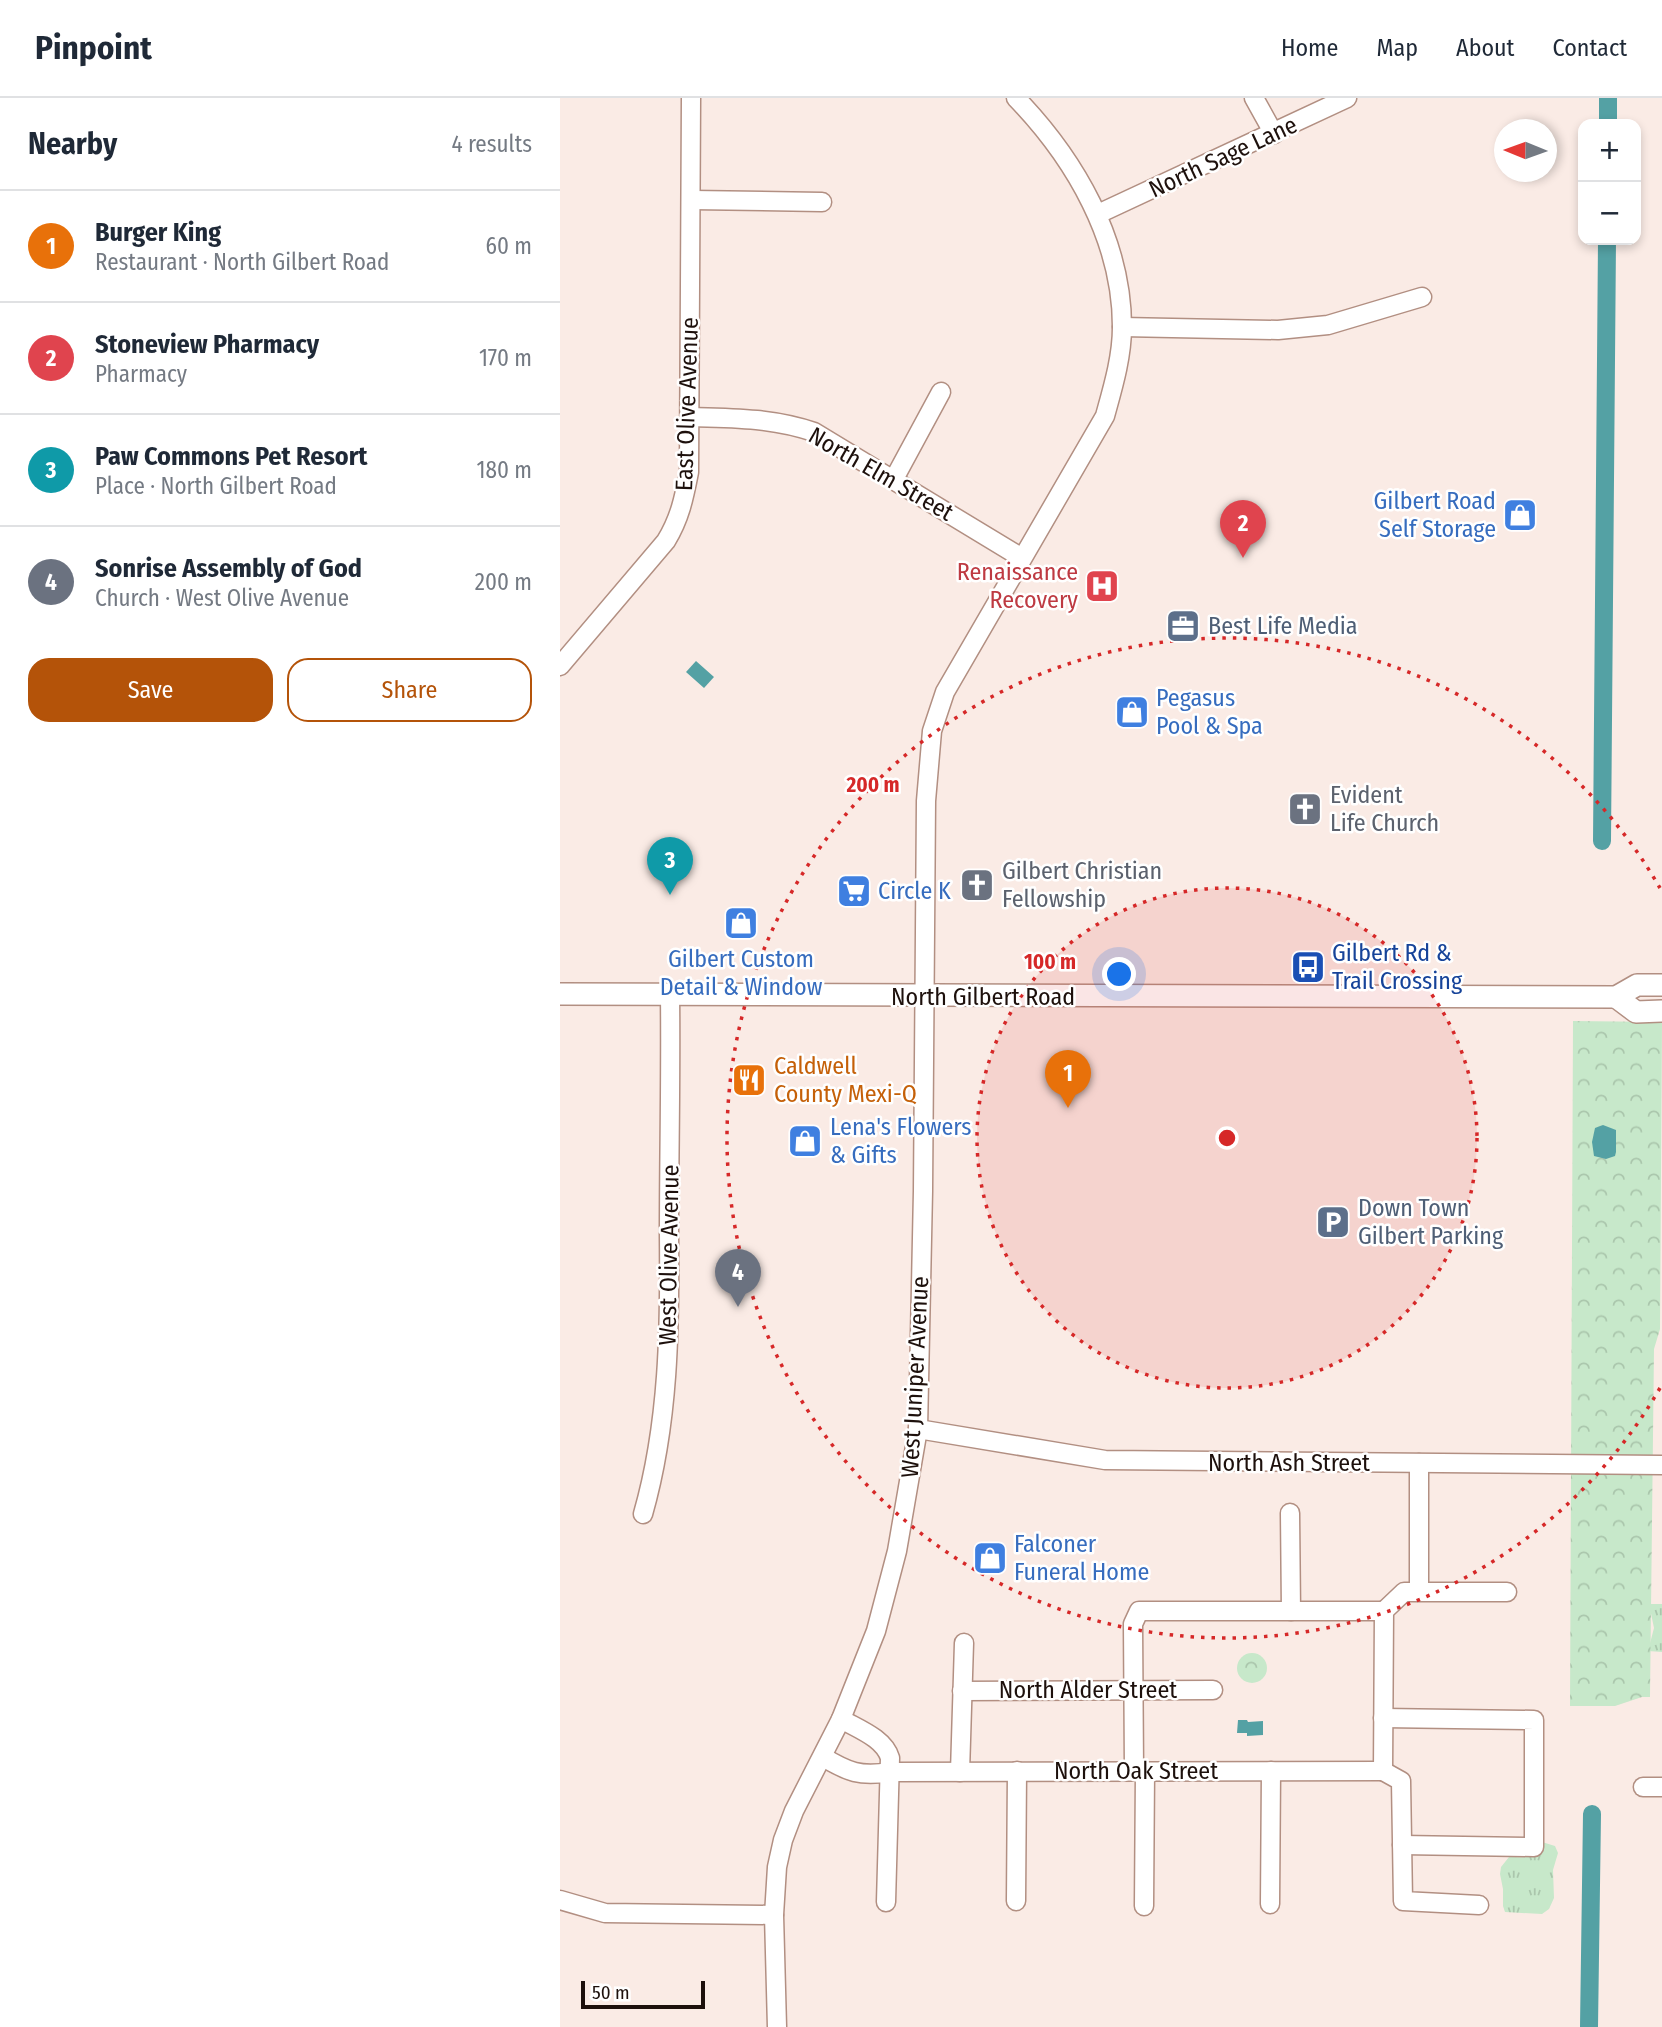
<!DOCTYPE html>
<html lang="en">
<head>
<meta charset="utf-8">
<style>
	body { margin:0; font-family:"Fira Sans Condensed",sans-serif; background:#f2f2f3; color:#1f2937 }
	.controls { position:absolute; right:21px; top:21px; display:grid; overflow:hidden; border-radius:14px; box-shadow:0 4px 10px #0003 }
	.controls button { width:63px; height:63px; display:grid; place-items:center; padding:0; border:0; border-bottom:2px solid #e0e1e3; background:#fff; color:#1f2937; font:35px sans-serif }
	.compass { position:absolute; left:934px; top:21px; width:63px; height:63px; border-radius:50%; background:#fff; box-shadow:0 4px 10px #0003; rotate:271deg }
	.scale { position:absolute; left:21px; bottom:18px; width:124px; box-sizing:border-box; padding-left:7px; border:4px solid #1d100c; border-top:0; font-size:19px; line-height:24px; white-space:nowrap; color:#1d100c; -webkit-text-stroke:5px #fff; paint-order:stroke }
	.you { position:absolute; left:560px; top:877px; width:24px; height:24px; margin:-18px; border:5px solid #fff; border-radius:50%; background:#1a73e8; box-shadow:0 0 0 10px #1a73e833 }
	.badge { display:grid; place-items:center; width:46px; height:46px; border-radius:50%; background:#b45309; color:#fff; font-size:23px; font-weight:700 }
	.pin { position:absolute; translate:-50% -58px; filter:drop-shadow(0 2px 4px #0008) }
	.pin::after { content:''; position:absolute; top:37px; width:24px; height:21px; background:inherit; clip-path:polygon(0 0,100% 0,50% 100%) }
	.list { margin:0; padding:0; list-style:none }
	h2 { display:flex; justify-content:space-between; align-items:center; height:91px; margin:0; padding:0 28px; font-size:30px }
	h2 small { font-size:23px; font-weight:400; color:#747a83 }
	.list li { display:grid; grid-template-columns:46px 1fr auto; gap:21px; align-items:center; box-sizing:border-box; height:112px; padding:0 28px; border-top:2px solid #e0e1e3 }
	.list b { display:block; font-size:26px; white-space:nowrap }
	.list p { margin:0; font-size:23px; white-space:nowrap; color:#747a83 }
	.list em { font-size:23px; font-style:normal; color:#747a83 }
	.actions { display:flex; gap:14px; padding:21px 28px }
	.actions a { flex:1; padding:16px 0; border:2px solid #b45309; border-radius:21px; text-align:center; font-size:24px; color:#b45309 }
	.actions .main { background:#b45309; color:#fff }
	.map { position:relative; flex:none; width:1102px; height:1929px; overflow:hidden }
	header { display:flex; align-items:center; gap:42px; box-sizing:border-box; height:98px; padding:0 35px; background:#fff; border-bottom:2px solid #e0e1e3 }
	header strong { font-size:33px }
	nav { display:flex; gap:38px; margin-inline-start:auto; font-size:24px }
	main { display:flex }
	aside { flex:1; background:#fff }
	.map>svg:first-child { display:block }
	.grass { fill:url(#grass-tufts) }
	.forest { fill:url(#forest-crowns) }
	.water { fill:#54a1a4 }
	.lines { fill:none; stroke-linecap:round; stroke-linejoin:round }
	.canal { stroke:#54a1a4; stroke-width:18 }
	.minor-casing { stroke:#b28f82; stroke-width:21 }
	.major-casing { stroke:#b28f82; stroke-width:24 }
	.minor { stroke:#fff; stroke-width:18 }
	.major { stroke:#fff; stroke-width:21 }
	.ring { fill:none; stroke:#d62828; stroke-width:3.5; stroke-dasharray:3.5 7 }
	.labels { text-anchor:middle; stroke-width:5; stroke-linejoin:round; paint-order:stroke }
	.street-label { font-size:24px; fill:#1d100c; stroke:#fff }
	.shop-label { font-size:24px; fill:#366cbe; stroke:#fff; text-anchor:start }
	.health-label { font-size:24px; fill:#be3a42; stroke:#fff; text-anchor:end }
	.service-label { font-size:24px; fill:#4e5e75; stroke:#fff; text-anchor:start }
	.worship-label { font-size:24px; fill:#5b616d; stroke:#fff; text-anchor:start }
	.transit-label { font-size:24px; fill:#164399; stroke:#fff; text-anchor:start }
	.food-label { font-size:24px; fill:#c56008; stroke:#fff; text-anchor:start }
	.centre { fill:#d62828; stroke:#fff; stroke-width:3.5 }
	.ring-label { font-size:21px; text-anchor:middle; font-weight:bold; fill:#d62828; stroke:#fff; stroke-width:5; stroke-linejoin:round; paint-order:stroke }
</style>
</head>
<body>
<header>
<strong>Pinpoint</strong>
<nav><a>Home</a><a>Map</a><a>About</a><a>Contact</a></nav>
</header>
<main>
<aside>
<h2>Nearby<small>4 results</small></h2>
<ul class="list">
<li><span class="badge" style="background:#e8710a">1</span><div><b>Burger King</b><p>Restaurant · North Gilbert Road</p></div><em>60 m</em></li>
<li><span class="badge" style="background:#e0444e">2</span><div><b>Stoneview Pharmacy</b><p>Pharmacy</p></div><em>170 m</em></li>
<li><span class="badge" style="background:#0f9aa8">3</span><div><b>Paw Commons Pet Resort</b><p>Place · North Gilbert Road</p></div><em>180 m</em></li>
<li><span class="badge" style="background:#6b7280">4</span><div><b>Sonrise Assembly of God</b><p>Church · West Olive Avenue</p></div><em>200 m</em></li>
</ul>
<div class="actions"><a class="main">Save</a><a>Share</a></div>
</aside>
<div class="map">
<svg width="1102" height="1929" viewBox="0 0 1102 1929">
	<defs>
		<pattern id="grass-tufts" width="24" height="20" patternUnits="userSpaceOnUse" patternTransform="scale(1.75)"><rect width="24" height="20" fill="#c7e8ca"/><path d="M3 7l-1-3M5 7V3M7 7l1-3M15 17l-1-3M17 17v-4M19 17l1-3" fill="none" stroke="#aac6ac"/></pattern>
		<pattern id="forest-crowns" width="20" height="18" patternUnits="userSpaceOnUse" patternTransform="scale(1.75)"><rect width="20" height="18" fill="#c7e8ca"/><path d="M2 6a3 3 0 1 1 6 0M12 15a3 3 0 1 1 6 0" fill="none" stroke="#aac6ac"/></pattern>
	</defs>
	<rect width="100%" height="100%" fill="#faebe5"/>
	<g class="grass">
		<path d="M1089,1506H1102V1554L1088,1553L1094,1530Z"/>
		<path d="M982,1744L995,1748L998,1755L993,1772L994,1800L989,1811L982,1816L945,1814L943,1808V1791L940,1776L941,1769L949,1759C967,1759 974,1762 982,1744Z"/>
	</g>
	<g class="forest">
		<path d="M1013,923L1102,924L1100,1231L1094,1251L1090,1599H1082L1055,1608H1010Z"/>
		<circle cx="692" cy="1570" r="15"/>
	</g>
	<g class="water">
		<path d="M136,563L154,579L144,590L126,574Z"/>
		<path d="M1043,1027L1056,1032V1054L1055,1058L1046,1061L1034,1058L1032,1044L1035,1030Z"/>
		<path d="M678,1622H687L688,1624L703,1623V1637L687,1638V1635H677Z"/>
	</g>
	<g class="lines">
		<g class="canal">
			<path d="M1048,26V0"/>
			<path d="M1042,743L1047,142"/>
			<path d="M1029,1929L1032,1716"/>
		</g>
		<g class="minor-casing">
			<g id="minor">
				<path d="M694,0L714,36"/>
				<path d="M132,102L262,104"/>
				<path d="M538,116L787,0"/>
				<path d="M562,229L718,232L768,227L862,199"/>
				<path d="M130,319C173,320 213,320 254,334L462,460"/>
				<path d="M334,381L381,294"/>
				<path d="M0,568L106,443C120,420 124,400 129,374L131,0"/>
				<path d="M358,1331L545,1362L1102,1367"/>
				<path d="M859,1365V1492"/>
				<path d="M730,1415L731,1513"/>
				<path d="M83,1416C109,1325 110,1230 109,1136C109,1056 111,977 110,897"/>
				<path d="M402,1593L653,1592"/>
				<path d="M823,1620L974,1622V1749L842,1747"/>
				<path d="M281,1621C298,1631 324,1640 330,1660L326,1804"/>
				<path d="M263,1659C288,1674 300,1679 330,1674L823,1673"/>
				<path d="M574,1673L573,1526L579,1513H824"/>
				<path d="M823,1673L824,1513L844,1494H947"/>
				<path d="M823,1673L841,1683L843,1803L919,1807"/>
				<path d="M400,1674L404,1545"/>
				<path d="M1083,1689H1102"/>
				<path d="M0,1802L45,1815L214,1817"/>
				<path d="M456,1803L457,1673"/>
				<path d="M710,1806L711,1673"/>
				<path d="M584,1808L585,1673"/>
				<path d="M217,1929L214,1817L217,1769L223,1742L234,1713L281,1621L316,1533L337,1453L358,1331L363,1093L366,703L372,633L385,594L545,318C553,289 562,259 562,229C562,142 515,61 456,0"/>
			</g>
		</g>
		<g class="major-casing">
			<g id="major">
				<path d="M0,896L1056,899L1077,887H1102"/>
				<path d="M1056,899L1076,914L1102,913"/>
			</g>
		</g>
		<use href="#minor" class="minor"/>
		<use href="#major" class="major"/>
	</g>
	<circle cx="667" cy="1040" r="250" fill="#d62828" fill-opacity=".12"/>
	<g class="ring">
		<circle cx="667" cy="1040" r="250"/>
		<path d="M1100 1290A500 500 0 1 1 1100 790"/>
	</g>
	<defs>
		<g id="shop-square" transform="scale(1.75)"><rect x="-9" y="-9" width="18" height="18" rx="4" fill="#3f7fe0" stroke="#fff"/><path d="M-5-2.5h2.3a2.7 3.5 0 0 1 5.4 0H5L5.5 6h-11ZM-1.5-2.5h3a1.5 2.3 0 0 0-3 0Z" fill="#fff"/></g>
		<g id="hospital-square" transform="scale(1.75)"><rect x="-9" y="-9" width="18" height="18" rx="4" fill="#e0444e" stroke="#fff"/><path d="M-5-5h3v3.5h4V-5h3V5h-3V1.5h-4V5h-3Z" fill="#fff"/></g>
		<g id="office-square" transform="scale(1.75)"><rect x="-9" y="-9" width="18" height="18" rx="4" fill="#5c6f8a" stroke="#fff"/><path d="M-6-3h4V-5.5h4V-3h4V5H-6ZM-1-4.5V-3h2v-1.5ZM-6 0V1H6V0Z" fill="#fff"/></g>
		<g id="church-square" transform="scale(1.75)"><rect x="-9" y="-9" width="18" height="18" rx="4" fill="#6b7280" stroke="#fff"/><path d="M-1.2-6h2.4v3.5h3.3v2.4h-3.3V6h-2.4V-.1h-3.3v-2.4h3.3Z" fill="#fff"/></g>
		<g id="supermarket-square" transform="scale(1.75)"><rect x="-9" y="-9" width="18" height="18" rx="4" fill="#3f7fe0" stroke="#fff"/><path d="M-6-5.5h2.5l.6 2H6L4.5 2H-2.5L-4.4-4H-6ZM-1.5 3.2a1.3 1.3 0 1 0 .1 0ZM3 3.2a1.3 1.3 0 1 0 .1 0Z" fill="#fff"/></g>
		<g id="bus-square" transform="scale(1.75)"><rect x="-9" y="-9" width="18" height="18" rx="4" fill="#1a4fb4" stroke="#fff"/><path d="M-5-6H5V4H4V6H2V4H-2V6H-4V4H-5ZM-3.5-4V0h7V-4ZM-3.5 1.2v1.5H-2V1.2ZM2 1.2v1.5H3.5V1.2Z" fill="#fff"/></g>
		<g id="restaurant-square" transform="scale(1.75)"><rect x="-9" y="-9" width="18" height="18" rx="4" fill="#e8710a" stroke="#fff"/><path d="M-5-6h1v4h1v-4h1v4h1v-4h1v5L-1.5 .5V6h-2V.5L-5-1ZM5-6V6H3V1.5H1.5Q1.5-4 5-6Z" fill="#fff"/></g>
		<g id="parking-square" transform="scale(1.75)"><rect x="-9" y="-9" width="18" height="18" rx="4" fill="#5c6f8a" stroke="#fff"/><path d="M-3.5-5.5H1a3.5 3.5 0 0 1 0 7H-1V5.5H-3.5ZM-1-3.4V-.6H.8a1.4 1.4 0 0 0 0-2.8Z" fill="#fff"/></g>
	</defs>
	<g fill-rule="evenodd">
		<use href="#shop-square" x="960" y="417"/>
		<use href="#hospital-square" x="542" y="488"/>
		<use href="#office-square" x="623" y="528"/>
		<use href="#shop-square" x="572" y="614"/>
		<use href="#church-square" x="745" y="711"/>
		<use href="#church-square" x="417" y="787"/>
		<use href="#supermarket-square" x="294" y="793"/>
		<use href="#shop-square" x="181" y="825"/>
		<use href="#bus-square" x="748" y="869"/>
		<use href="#restaurant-square" x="189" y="982"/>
		<use href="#shop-square" x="245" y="1043"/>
		<use href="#parking-square" x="773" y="1124"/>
		<use href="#shop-square" x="430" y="1460"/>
	</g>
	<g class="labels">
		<g class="street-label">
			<text transform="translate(663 59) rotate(-25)" y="8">North Sage Lane</text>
			<text transform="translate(127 306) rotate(-88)" y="8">East Olive Avenue</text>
			<text transform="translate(321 376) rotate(30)" y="8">North Elm Street</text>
			<text x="423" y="907">North Gilbert Road</text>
			<text transform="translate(109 1157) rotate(-89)" y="8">West Olive Avenue</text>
			<text transform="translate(355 1279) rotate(-87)" y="8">West Juniper Avenue</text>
			<text x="729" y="1373">North Ash Street</text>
			<text x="528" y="1600">North Alder Street</text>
			<text x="576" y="1681">North Oak Street</text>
		</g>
		<g class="shop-label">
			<text x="936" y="411" text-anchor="end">Gilbert Road<tspan x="936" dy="28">Self Storage</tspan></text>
			<text x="596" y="608">Pegasus<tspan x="596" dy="28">Pool &amp; Spa</tspan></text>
			<text x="318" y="801">Circle K</text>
			<text x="181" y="869" text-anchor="middle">Gilbert Custom<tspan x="181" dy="28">Detail &amp; Window</tspan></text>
			<text x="270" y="1037">Lena's Flowers<tspan x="270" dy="28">&amp; Gifts</tspan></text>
			<text x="454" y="1454">Falconer<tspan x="454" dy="28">Funeral Home</tspan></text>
		</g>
		<g class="health-label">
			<text x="518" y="482">Renaissance<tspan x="518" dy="28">Recovery</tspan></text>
		</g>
		<g class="service-label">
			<text x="648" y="536">Best Life Media</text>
			<text x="798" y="1118">Down Town<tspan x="798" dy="28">Gilbert Parking</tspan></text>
		</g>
		<g class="worship-label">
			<text x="770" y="705">Evident<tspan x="770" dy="28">Life Church</tspan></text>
			<text x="442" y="781">Gilbert Christian<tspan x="442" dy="28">Fellowship</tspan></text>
		</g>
		<g class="transit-label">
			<text x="772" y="863">Gilbert Rd &amp;<tspan x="772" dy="28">Trail Crossing</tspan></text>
		</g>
		<g class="food-label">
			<text x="214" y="976">Caldwell<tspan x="214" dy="28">County Mexi-Q</tspan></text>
		</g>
	</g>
	<circle cx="667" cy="1040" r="10" class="centre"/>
	<g class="ring-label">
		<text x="313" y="694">200 m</text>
		<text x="490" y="871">100 m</text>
	</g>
</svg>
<div class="controls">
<button>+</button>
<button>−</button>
</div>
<svg class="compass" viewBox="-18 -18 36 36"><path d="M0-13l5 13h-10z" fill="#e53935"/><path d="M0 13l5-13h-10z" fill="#747a83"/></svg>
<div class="scale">50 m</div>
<div class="you"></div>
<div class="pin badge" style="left:508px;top:1010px;background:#e8710a">1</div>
<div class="pin badge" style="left:683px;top:460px;background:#e0444e">2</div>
<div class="pin badge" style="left:110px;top:797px;background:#0f9aa8">3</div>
<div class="pin badge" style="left:178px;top:1209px;background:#6b7280">4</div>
</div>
</main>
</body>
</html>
